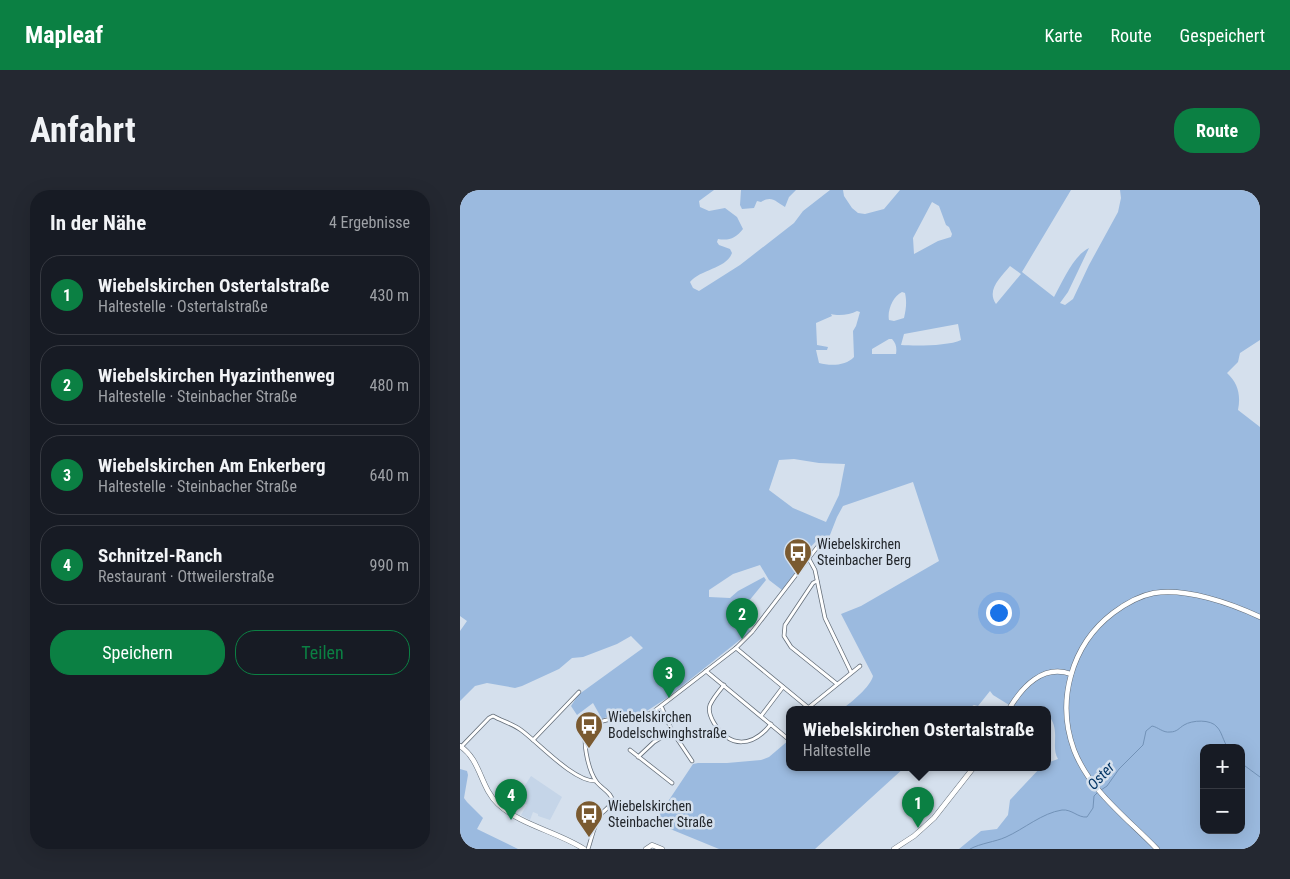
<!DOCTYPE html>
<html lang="de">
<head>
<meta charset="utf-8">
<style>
	body { margin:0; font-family:"Roboto Condensed",sans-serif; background:#242831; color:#f1f3f6 }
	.controls { position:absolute; right:15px; bottom:15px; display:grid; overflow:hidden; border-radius:10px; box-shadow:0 5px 20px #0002 }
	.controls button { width:45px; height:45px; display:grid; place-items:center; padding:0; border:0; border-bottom:1px solid #363941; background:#171b24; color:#f1f3f6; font:25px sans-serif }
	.you { position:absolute; left:538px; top:422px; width:18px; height:18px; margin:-12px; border:4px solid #fff; border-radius:50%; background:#1a73e8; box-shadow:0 0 0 8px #1a73e833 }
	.badge { display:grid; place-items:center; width:32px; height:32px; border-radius:50%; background:#0b8043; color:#fff; font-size:16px; font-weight:700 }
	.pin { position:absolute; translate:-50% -41px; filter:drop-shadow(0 1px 2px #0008) }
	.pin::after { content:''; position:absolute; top:26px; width:18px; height:15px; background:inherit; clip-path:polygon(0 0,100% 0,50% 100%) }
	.popup { position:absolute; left:326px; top:516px; width:265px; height:65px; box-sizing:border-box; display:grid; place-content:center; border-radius:10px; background:#171b24; filter:drop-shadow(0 1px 4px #0005); font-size:16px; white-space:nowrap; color:#9ea1a6 }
	.popup b { font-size:19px; color:#f1f3f6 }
	.popup::after { content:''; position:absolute; left:50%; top:100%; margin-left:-10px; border:10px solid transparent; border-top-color:#171b24 }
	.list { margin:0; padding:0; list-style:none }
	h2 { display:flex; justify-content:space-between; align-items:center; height:65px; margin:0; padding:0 20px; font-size:21px }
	h2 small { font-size:16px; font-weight:400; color:#9ea1a6 }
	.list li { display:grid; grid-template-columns:32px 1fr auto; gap:15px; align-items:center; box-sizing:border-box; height:80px; margin:0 10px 10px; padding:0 10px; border:1px solid #363941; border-radius:20px }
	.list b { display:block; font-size:19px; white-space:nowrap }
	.list p { margin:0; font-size:16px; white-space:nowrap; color:#9ea1a6 }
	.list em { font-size:16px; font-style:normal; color:#9ea1a6 }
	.actions { display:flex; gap:10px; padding:15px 20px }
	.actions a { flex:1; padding:11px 0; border:1px solid #0b8043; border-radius:20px; text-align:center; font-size:18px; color:#0b8043 }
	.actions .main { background:#0b8043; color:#fff }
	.map { position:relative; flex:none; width:800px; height:659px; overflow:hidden; border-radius:20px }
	header { display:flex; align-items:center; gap:30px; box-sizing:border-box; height:70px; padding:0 25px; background:#0b8043; color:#fff }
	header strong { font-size:24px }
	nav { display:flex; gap:28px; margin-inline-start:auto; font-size:18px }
	.intro { display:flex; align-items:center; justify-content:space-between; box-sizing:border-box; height:120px; padding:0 30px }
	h1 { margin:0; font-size:35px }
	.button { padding:12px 22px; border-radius:20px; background:#0b8043; color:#fff; font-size:18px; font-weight:700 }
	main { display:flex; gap:30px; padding:0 30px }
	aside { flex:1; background:#171b24; border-radius:20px; box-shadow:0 5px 20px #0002 }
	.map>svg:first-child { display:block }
	.built { fill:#c5d5e8 }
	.green { fill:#9bbadf; fill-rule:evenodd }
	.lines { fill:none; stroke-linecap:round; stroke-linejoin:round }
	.stream { stroke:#7292b7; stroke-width:1 }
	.river { stroke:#7292b7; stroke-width:6 }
	.street-casing { stroke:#646e79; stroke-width:4.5 }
	.secondary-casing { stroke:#646e79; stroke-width:5.5 }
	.street { stroke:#fff; stroke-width:3 }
	.secondary { stroke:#fff; stroke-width:4.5 }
	.labels { text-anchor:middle; stroke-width:5; stroke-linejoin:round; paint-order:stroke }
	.poi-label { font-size:14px; fill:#23272c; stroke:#d5e0ed; text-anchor:start }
	.water-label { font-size:15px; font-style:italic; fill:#053665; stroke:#d5e0ed }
</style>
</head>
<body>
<header>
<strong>Mapleaf</strong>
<nav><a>Karte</a><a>Route</a><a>Gespeichert</a></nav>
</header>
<div class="intro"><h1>Anfahrt</h1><a class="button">Route</a></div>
<main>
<aside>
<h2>In der Nähe<small>4 Ergebnisse</small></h2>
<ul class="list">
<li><span class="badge">1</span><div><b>Wiebelskirchen Ostertalstraße</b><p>Haltestelle · Ostertalstraße</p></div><em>430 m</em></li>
<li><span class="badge">2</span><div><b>Wiebelskirchen Hyazinthenweg</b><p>Haltestelle · Steinbacher Straße</p></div><em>480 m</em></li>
<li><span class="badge">3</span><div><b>Wiebelskirchen Am Enkerberg</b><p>Haltestelle · Steinbacher Straße</p></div><em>640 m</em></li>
<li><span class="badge">4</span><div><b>Schnitzel-Ranch</b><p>Restaurant · Ottweilerstraße</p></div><em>990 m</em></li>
</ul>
<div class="actions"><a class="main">Speichern</a><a>Teilen</a></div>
</aside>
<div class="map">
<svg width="800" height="659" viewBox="0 0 800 659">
	<rect width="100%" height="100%" fill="#d5e0ed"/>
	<path class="built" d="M71,586L102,607L90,630L78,626V624L73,622L70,630L61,625L67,615L62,611L59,614L55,611Z"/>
	<g class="green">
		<path d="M0,0H254L239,11L240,17L249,21L265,18L277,27L283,39C276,48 269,51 258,49L257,52L259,55L270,59L272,63C266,79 241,79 230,92L233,98L239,101L280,75L334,33L343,21L370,0H383L384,6L392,18L398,23L405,24L424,19L440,0H611L562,82L594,107C603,91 613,66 629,58L608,102L600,113L605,115L613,109L629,75L658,22L661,8L660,0H800V150L780,163L778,172L767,183C778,193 781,205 778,220L800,237V659H499L521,641L537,639L548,625L550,610L581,577H587V573L598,569C590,556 602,539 587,524V519H554V518L533,505L530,501L518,516L514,515L507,519H382C391,513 411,496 413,486L381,424L401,416L479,371L453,292L383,316L377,327L368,350L361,346L341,367L340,376L322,400L309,390L300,375L273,384L249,400V407L270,408L278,401L304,387L306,390L275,428L291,441L207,508L182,524H154L142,529L133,513L117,525L111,516L118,505L183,458L171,446L157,454L123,467L112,468L99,479L62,496L55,498L27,493L15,496L0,511V441L7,431L0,426ZM472,12L479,16L486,35L489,37L492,44L491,47L478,51L454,64L453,48ZM550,76L561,84L536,114C526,100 541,87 550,76ZM442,102L445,103C447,112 446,119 444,128L434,131L429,130C427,121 433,106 442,102ZM397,121L400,122L396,136L393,141L394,167C386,176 370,176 359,173L356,160H367L368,157L357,155L356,133L372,126L371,124C378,126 390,125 397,121ZM498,134L501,150C489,156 456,156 441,155L444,144ZM429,149H432C436,153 437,158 436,164H412V159ZM334,269L359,273L385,274L379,305L366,332L333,318L309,300L319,270ZM744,558H781V640H744Z"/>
		<path d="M281,0H336L329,7L325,17C316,12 312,5 301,12L297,11L294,18L282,19L280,15Z"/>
		<path d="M329,550V577H445L355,659H259L198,634L197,628L233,574L238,573H267L301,570L309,567Z"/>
		<path d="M0,579L7,581L8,585L4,608L7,612L23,628L17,639L58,659H0Z"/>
	</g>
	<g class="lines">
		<g class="stream">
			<path d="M781,573L800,587"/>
			<path d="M641,600L647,596L659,579L683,555L686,541L692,536C698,537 703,543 710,542C717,542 719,538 724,535C732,530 751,529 757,537C762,542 763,551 768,558"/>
			<path d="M510,659C521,653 535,652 546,647C564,639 582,623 602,620C612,619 618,628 627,627L633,618L634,606L638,602"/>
		</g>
		<path class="river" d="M0,651V655"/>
		<g class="street-casing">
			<g id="street">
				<path d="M349,369L355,380L365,428L391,482"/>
				<path d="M357,391L353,393L325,435L324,446L331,457L377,494"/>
				<path d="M276,458L350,519"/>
				<path d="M246,481L327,548"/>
				<path d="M264,495C259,501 253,508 250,515C248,521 251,528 254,533C270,559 293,557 311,534"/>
				<path d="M202,518L212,541L232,571"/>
				<path d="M348,518L400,476"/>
				<path d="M301,526L323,497"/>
				<path d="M73,550L119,502"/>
				<path d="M1,557L29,528L33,526C42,531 53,534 61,540C79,553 113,591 135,591"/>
				<path d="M170,560L212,593"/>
				<path d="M178,567L194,552L212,541"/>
				<path d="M128,659C132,647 134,634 142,623C145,620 151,616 152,611C153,603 140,598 136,591C129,581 119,545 130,537C149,524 173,531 193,522L276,458L292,442L362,351"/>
			</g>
		</g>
		<g class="secondary-casing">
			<g id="secondary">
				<path d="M549,519C562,497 583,474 611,484"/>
				<path d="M0,556C21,570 20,597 38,614C60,635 98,642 124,659"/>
				<path d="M186,659L192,655L202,659"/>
				<path d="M434,659L454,646L474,628L514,577"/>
				<path d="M697,659C667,628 630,601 614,560C596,511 611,455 653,423C665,414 678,406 694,403C727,398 770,413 800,427"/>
			</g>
		</g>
		<use href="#street" class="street"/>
		<use href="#secondary" class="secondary"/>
	</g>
	<defs>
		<g id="bus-pin" transform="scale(1.4375)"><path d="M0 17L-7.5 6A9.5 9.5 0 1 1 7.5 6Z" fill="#7a5a30" stroke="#d5e0ed"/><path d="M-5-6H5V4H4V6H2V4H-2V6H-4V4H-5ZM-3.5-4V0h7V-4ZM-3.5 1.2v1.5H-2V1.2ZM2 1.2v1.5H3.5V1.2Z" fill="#fff"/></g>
	</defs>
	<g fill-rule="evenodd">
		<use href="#bus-pin" x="338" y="362"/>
		<use href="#bus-pin" x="129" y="535"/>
		<use href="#bus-pin" x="129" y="624"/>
	</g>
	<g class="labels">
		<g class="poi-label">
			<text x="357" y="359">Wiebelskirchen<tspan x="357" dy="16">Steinbacher Berg</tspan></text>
			<text x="148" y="532">Wiebelskirchen<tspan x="148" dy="16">Bodelschwinghstraße</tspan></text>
			<text x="148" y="621">Wiebelskirchen<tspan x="148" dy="16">Steinbacher Straße</tspan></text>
		</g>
		<g class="water-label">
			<text transform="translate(641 586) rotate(-47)" y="5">Oster</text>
		</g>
	</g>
</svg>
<div class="controls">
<button>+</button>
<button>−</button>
</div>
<div class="you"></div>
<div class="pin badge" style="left:458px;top:638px">1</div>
<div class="popup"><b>Wiebelskirchen Ostertalstraße</b>Haltestelle</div>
<div class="pin badge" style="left:282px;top:449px">2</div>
<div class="pin badge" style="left:209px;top:508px">3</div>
<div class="pin badge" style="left:51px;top:630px">4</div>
</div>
</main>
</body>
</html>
